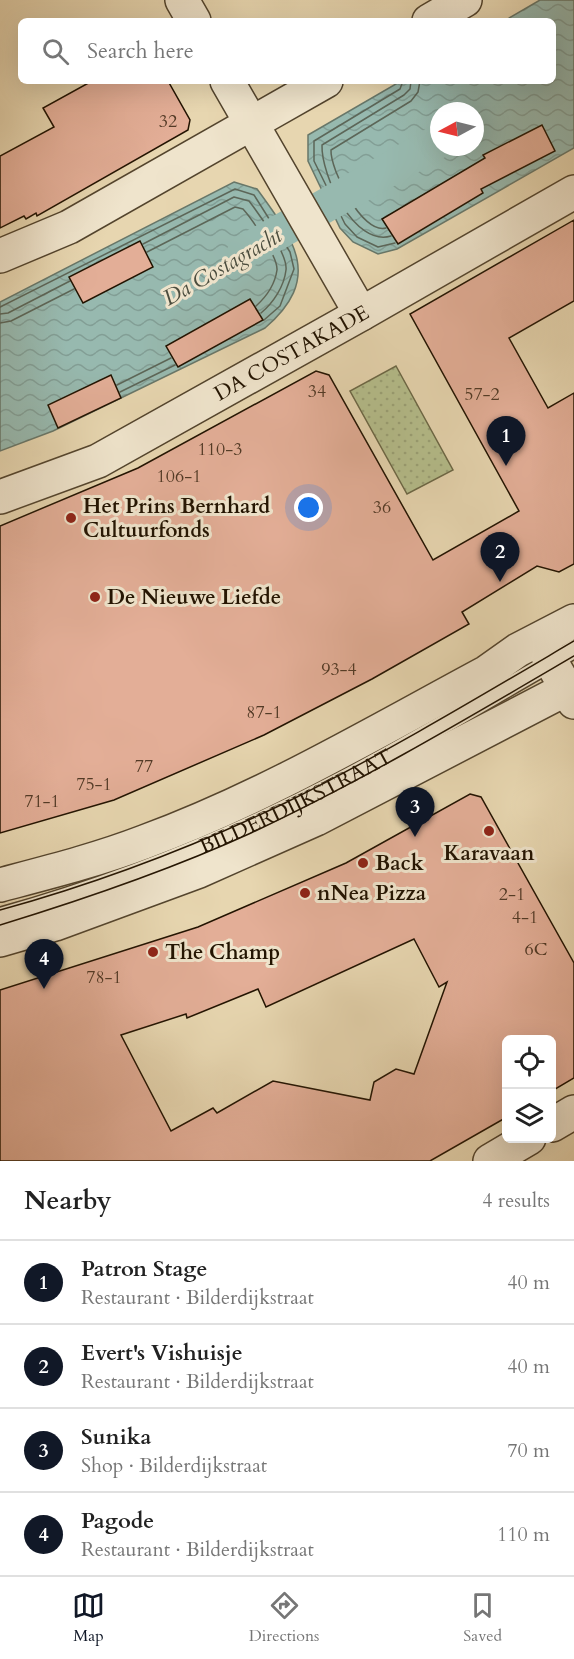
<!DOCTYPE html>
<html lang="en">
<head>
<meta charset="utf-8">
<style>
	body { margin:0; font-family:Cardo,serif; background:#f6f6f6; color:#222 }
	.controls { position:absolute; right:18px; bottom:18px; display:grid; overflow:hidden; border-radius:9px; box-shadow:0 6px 24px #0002 }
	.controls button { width:54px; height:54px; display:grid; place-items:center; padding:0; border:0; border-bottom:2px solid #e0e0e0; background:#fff; color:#222; font:30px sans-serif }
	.compass { position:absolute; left:430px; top:102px; width:54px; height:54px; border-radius:50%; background:#fff; box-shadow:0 6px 24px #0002; rotate:263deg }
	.you { position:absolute; left:309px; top:508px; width:21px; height:21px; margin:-15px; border:4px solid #fff; border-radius:50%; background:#1a73e8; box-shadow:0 0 0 9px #1a73e833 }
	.badge { display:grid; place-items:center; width:39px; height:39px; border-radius:50%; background:#111827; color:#fff; font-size:20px; font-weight:700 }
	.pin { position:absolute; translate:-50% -50px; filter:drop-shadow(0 2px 3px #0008) }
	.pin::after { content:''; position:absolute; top:32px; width:21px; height:18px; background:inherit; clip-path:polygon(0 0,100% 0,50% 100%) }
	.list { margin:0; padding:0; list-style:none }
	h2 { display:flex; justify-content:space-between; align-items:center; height:78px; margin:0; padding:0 24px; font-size:26px }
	h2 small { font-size:20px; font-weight:400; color:#767676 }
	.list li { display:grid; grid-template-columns:39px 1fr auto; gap:18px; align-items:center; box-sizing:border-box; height:84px; padding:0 24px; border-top:2px solid #e0e0e0 }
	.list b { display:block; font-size:22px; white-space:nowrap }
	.list p { margin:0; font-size:20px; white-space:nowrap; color:#767676 }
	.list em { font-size:20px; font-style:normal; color:#767676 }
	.icon { flex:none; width:33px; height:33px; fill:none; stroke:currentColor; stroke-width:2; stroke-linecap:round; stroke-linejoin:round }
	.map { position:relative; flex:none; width:574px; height:1161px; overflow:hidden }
	.search { position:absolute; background:#fff; box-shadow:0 6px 24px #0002; left:18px; right:18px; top:18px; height:66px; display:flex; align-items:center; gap:15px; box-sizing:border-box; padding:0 21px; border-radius:9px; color:#767676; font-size:22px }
	.sheet { height:414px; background:#fff }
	nav { display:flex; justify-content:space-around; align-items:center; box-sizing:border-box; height:84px; border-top:2px solid #e0e0e0; background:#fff; font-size:16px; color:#767676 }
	nav a { display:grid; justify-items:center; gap:3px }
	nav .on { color:#111827 }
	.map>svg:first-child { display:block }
	.park { fill:url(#park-dots); stroke:#6c6846; stroke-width:1.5 }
	.water { fill:url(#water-waves); stroke:#687769; stroke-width:1.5; fill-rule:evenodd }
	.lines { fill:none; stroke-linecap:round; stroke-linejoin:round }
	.shore { stroke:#5c6658; stroke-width:1.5 }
	.canal { stroke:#97b9af; stroke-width:34 }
	.building { fill:#e3ae97; stroke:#221301; stroke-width:1.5; fill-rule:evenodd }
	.service-casing { stroke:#53442d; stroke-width:21 }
	.minor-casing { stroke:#53442d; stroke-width:36 }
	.tertiary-casing { stroke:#53442d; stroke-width:36 }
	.service { stroke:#efe4cc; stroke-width:18 }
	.minor { stroke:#efe4cc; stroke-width:33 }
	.tertiary { stroke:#efe4cc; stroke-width:33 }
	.tram { stroke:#221301; stroke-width:1.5 }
	.poi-dot { fill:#8f2418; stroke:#efe4cc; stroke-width:2 }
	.labels { text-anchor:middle; stroke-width:6; stroke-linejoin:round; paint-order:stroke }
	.number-label { font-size:18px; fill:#523a26 }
	.street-label { font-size:21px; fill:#221301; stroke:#efe4cc }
	.poi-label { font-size:21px; font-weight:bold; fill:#221301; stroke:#efe4cc; text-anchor:start }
	.water-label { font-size:22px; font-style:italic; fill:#4b4d3e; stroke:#efe4cc }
</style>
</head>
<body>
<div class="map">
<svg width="574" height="1161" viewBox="0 0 574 1161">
	<defs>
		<pattern id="park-dots" width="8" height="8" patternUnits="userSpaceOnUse" patternTransform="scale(1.5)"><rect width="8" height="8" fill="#b5be8c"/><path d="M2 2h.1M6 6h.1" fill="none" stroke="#9ba277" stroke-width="1.8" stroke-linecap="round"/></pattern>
		<pattern id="water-waves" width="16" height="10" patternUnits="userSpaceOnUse" patternTransform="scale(1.5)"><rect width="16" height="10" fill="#97b9af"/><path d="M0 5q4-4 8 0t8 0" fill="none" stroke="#829e95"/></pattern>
	</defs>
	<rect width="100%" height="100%" fill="#e7d6b0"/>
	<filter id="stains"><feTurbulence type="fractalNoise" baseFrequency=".00333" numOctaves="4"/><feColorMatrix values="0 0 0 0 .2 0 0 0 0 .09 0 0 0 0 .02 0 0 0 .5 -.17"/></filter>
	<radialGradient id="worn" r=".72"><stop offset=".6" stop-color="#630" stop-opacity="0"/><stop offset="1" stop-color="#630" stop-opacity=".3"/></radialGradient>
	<path class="park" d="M396,366L453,470L407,494L350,391Z"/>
	<g class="water">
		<path d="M540,0H574V148L397,249L378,254L353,242L340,228L308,161V135L401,81H553V21H504ZM439,111H475V147H439Z"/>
		<path d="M234,182L257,189C295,241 323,278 265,328L53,431L0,451V302Z"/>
	</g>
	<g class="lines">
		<g class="shore">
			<path d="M386,228C362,235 330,169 331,150L411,101L418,92L420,81"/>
			<path d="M391,236C354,247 321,175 322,145L404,95L410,89L411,81"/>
			<path d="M395,243L378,247L357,237L345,224L314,161V141L400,89L403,81"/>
			<path d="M143,244L234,197L249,201C259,214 288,254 286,270C284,287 273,303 261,313"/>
			<path d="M147,252L235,207L243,209C252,219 278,257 277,270C275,284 266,297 256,306"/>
			<path d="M0,307L235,189L254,195L290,252L294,269L280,306L264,320"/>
			<path d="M0,314L8,313L70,281"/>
			<path d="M0,323L11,321L74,289"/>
			<path d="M117,385L171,358"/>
			<path d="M120,392L175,365"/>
		</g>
		<path class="canal" d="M244,252L439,141"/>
	</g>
	<g class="building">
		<path d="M92,81H168L190,120L188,130L37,216L36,213L26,219L24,216L0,228V156L54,127L43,108Z"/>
		<path d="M542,125L555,151L481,189L483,193L398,244L382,219L485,158L483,155Z"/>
		<path d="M574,220V301L509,338L548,408L574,393V564L559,572L537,566L462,612L469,624L372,679L264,735L114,800L0,833V526L138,468L316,371L329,375L433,560L519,511L410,314Z"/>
		<path d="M140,241L153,267L83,303L69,277Z"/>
		<path d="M250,299L263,320L178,367L166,346Z"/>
		<path d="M111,375L121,398L58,428L48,405Z"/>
		<path d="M470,794L481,797L574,963V1078L552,1091V1040H507V1117L430,1161H0V990L198,927L346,863ZM414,939L439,987L447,982L414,1074L396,1069L374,1082L370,1100L273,1081L217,1113L213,1108L171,1131L121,1035L186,1014L187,1018L258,989L266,1007Z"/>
	</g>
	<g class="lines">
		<g class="service-casing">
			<g id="service">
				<path id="s1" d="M0,917C118,884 233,838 341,781C420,740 496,693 574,649"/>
			</g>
		</g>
		<g class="minor-casing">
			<g id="minor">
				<path d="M182,0L194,21"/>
				<path d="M429,21L465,0"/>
				<path d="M227,81L361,314"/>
				<path d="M0,256L69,227L326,81"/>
				<path id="s2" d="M0,497L98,461L361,314L574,192"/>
				<path d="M542,639L548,656L574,702"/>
				<path d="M552,1125L574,1112"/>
				<path d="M490,1161L529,1138"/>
			</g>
		</g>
		<g class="tertiary-casing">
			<g id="tertiary">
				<path d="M0,885C49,872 97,860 144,842C264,798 375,732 487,672L518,650L574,621"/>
				<path d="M0,940L55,924L199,871L316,819L574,685"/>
			</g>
		</g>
		<use href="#service" class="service"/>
		<use href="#minor" class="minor"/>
		<use href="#tertiary" class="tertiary"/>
		<g class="tram">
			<path d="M0,910C98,883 193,847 285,803C384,754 479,697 574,641"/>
			<path d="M0,925C85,899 170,870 251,833C362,781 468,718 574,656"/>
		</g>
	</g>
	<g class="poi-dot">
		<circle cx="71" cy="518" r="6"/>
		<circle cx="95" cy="597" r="6"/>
		<circle cx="489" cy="831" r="6"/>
		<circle cx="363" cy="863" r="6"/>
		<circle cx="305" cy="893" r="6"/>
		<circle cx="153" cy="952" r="6"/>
	</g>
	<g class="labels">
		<g class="number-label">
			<text x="168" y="127">32</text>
			<text x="317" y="397">34</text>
			<text x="482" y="400">57-2</text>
			<text x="220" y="455">110-3</text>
			<text x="179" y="482">106-1</text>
			<text x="382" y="513">36</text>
			<text x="339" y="675">93-4</text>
			<text x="264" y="718">87-1</text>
			<text x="144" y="772">77</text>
			<text x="94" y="790">75-1</text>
			<text x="42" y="807">71-1</text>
			<text x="512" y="900">2-1</text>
			<text x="525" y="923">4-1</text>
			<text x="536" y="955">6C</text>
			<text x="104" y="983">78-1</text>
		</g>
		<g class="street-label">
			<text dy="7" stroke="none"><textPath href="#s2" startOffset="326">DA COSTAKADE</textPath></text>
			<text dy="7" stroke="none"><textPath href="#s1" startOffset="318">BILDERDIJKSTRAAT</textPath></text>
		</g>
		<g class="poi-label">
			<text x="83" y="513">Het Prins Bernhard<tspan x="83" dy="24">Cultuurfonds</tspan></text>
			<text x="107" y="604">De Nieuwe Liefde</text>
			<text x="489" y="860" text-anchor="middle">Karavaan</text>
			<text x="375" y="870">Back</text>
			<text x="317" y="900">nNea Pizza</text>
			<text x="165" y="959">The Champ</text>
		</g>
		<g class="water-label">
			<text transform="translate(222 266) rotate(-30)" y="8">Da Costagracht</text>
		</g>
	</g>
	<rect width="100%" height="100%" filter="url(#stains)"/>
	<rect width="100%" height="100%" fill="url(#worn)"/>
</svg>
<div class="controls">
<button><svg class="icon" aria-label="locate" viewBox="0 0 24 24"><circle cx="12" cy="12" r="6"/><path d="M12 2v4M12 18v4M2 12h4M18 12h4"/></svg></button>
<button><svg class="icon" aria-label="layers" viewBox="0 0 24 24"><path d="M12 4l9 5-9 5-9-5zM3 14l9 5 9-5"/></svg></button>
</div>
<svg class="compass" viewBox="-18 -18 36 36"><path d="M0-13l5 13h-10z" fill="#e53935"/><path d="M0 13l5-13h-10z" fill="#767676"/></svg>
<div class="you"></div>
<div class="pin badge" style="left:506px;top:466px">1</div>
<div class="pin badge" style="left:500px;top:582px">2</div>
<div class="pin badge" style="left:415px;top:837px">3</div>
<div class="pin badge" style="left:44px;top:989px">4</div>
<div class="search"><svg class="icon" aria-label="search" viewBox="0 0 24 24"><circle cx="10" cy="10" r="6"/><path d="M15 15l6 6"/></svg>Search here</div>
</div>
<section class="sheet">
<h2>Nearby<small>4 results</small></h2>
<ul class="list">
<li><span class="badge">1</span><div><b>Patron Stage</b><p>Restaurant · Bilderdijkstraat</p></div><em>40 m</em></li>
<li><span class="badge">2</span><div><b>Evert's Vishuisje</b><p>Restaurant · Bilderdijkstraat</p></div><em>40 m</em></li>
<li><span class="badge">3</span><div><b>Sunika</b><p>Shop · Bilderdijkstraat</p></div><em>70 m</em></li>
<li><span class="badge">4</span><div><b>Pagode</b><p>Restaurant · Bilderdijkstraat</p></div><em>110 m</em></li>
</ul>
</section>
<nav>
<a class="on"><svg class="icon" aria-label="map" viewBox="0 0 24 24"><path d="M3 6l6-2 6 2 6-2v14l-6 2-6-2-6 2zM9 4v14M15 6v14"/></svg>Map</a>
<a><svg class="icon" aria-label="directions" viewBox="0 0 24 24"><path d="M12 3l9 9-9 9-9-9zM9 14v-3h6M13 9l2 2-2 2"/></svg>Directions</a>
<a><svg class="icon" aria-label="saved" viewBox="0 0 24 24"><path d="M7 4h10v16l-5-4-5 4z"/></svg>Saved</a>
</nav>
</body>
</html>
